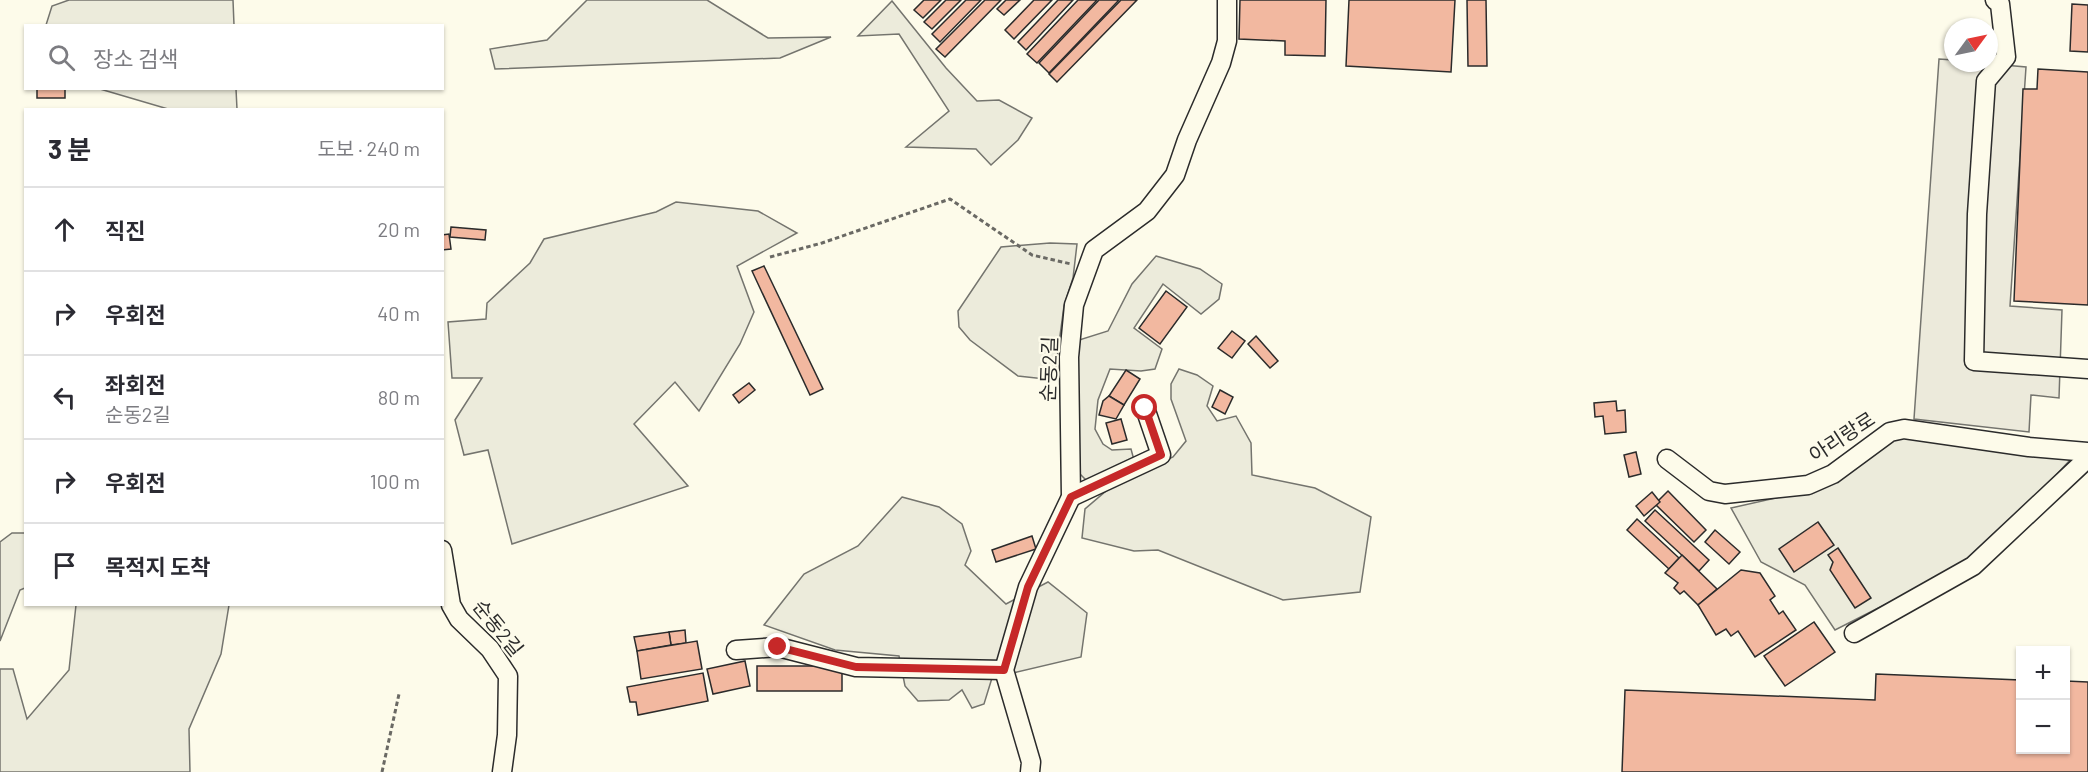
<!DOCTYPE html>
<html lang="ko">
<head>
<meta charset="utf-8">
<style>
	body { margin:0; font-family:Barlow,"Noto Sans KR",sans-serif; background:#f7f7f7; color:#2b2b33 }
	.controls { position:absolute; right:18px; bottom:18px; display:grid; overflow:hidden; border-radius:0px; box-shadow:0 2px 4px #0004 }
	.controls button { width:54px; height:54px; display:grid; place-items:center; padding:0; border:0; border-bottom:2px solid #e1e1e2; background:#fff; color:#2b2b33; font:30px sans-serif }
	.compass { position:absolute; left:1944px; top:18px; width:54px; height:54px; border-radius:50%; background:#fff; box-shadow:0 2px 4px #0004; rotate:57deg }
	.stop { position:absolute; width:18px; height:18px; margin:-14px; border:4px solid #c62828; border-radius:50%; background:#fff }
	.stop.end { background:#c62828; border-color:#fff; box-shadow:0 2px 6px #0008 }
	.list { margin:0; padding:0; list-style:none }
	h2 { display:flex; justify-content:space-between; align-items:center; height:78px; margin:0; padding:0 24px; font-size:26px }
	h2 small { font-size:20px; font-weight:400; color:#7c7c81 }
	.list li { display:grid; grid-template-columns:39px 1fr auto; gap:18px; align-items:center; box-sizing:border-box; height:84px; padding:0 24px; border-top:2px solid #e1e1e2 }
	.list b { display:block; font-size:22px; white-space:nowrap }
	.list p { margin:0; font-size:20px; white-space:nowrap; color:#7c7c81 }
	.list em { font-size:20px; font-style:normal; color:#7c7c81 }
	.icon { flex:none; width:33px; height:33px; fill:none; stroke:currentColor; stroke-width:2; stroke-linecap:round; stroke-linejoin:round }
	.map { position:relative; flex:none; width:2088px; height:772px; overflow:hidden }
	.search { position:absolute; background:#fff; box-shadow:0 2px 4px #0004; left:24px; top:24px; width:420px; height:66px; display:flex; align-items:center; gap:15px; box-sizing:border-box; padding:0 21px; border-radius:0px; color:#7c7c81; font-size:22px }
	.panel { position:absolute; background:#fff; box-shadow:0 2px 4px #0004; left:24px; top:108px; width:420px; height:498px; border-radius:0px }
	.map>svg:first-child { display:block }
	.green { fill:#ecebdb; stroke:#74746e; stroke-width:1.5 }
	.parking { fill:#eceadb; stroke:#74746e; stroke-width:1.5 }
	.building { fill:#f2b8a0; stroke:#2b2b2b; stroke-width:1.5 }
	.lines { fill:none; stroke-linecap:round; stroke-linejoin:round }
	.minor-casing { stroke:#2b2b2b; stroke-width:21 }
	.path { stroke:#6a6964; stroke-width:3; stroke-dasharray:4.5 3; stroke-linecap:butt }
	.minor { stroke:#fdfbea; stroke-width:18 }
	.route { stroke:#c62828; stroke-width:8 }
	.labels { text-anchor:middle; stroke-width:4.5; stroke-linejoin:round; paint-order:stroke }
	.street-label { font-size:20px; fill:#2b2b2b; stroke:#fdfbea }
</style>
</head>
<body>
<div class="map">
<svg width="2088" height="772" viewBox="0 0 2088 772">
	<rect width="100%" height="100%" fill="#fdfbea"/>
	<g class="green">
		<path d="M69,0H233L234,25H46L52,6Z"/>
		<path d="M587,0H707L768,38L831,37L780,58L495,69L490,49L547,40Z"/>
		<path d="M892,1L946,68L977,101L999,100L1032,118L1018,140L991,165L976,149L906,147L949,111L899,34L858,36Z"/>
		<path d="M100,89H236L237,109H168Z"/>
		<path d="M676,202L758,211L797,233L737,266L754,312L740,344L699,411L675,382L634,424L688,486L512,544L488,450L464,455L455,420L482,378H452L448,322L486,319L487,303L530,263L544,239L656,212Z"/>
		<path d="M1050,243L1077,244L1073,278L1064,306L1054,380L1018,376L970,340L959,327L958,311L1001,247Z"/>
		<path d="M1156,256L1200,269L1222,284L1219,299L1201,314L1163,284L1134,328L1162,349L1155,369L1141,371L1110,369L1098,400L1095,429L1103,444L1112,450L1131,449L1134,460L1087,481L1080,474L1076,374L1079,340L1108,331L1132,284Z"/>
		<path d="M1179,369L1197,375L1213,386L1207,406L1217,421L1236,416L1251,443L1252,475L1315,488L1371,517L1360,592L1283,600L1158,550L1134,551L1082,538L1085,509L1112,486L1173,457L1186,441L1171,399V384Z"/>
		<path d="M1895,435L2071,459L2016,518L1969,562L1835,630L1805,585L1761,562L1731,508L1824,487Z"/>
		<path d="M902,497L939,507L962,524L971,551L965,565L1006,604L1048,582L1087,613L1081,657L992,678L984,704L972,708L962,690L949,700L918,701L905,686L899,656L835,650L764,625L804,574L858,546Z"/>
		<path d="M12,533H25V588L20,590L0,641V542Z"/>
		<path d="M76,605H229L221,654L189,729L190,772H0V669H13L27,719L69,670Z"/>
	</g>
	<path class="parking" d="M1939,59L1953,60V63H1981L2026,67L2010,306L2062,310L2059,398L2031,395L2029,432L1914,419Z"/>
	<g class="building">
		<path d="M924,0H941L923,18L914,10Z"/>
		<path d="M946,0H961L932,29L924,22Z"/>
		<path d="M966,0H981L940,42L932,34Z"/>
		<path d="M985,0H1001L945,57L936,49Z"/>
		<path d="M1006,0H1020L1004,15L997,9Z"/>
		<path d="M1034,0H1052L1014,39L1005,30Z"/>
		<path d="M1058,0H1073L1026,50L1018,42Z"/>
		<path d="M1078,0H1097L1037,63L1027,54Z"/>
		<path d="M1099,0H1119L1049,73L1039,63Z"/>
		<path d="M1121,0H1137L1057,82L1049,74Z"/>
		<path d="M1240,0H1326L1325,56L1285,55V41L1239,39Z"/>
		<path d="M1349,0H1455L1451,72L1346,66Z"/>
		<path d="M1467,0H1486L1487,66H1468Z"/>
		<path d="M2072,4L2088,5V52L2070,51Z"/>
		<path d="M2038,69L2088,72V305L2014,301L2023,89H2037Z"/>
		<rect x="37" y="88" width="28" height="10"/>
		<path d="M451,227L486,230L485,240L450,237Z"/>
		<path d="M449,234L451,249L442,250V235Z"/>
		<path d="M764,266L823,389L810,395L752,271Z"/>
		<path d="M1166,291L1187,307L1160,344L1139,328Z"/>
		<path d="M1232,331L1245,341L1232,358L1218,348Z"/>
		<path d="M1256,336L1278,361L1270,368L1248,344Z"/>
		<path d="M1126,370L1140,379L1124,405L1109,396Z"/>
		<path d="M749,383L755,390L739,403L733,395Z"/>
		<path d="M1220,390L1233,397L1225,414L1212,407Z"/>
		<path d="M1109,396L1124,405L1116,419L1099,415L1103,401Z"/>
		<path d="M1616,401L1617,411L1625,410L1626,432L1605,434L1603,416L1595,417L1594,403Z"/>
		<path d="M1121,419L1127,440L1112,444L1106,423Z"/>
		<path d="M1636,452L1641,474L1629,477L1624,455Z"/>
		<path d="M1668,491L1706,530L1694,542L1655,504Z"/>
		<path d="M1652,492L1660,502L1644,516L1636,506Z"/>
		<path d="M1655,510L1709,560L1699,571L1645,521Z"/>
		<path d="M1637,519L1679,558L1669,569L1627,530Z"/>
		<path d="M1818,522L1834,545L1794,572L1779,549Z"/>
		<path d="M1715,530L1740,552L1729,564L1705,542Z"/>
		<path d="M1032,536L1036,549L996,562L992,550Z"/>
		<path d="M1838,548L1871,598L1855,608L1830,570L1833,562L1828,555Z"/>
		<path d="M1682,555L1717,589L1698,605L1684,591L1680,594L1674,588L1678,583L1665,573Z"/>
		<path d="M1741,570L1760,573L1775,596L1770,600L1779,614L1783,611L1796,630L1755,657L1738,631L1731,636L1726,629L1716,635L1698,605Z"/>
		<path d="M1814,622L1835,652L1785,686L1764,656Z"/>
		<path d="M685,630L686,643L671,645L669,632Z"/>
		<path d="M669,632L671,645L637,651L634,637Z"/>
		<path d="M697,641L702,669L641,679L637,651Z"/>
		<path d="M745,661L750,686L713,694L707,669Z"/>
		<rect x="757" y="666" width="85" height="25"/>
		<path d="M703,673L708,701L638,715L636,702H630L627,687Z"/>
		<path d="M1876,674L2020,680V750H2066V681L2088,682V772H1622L1625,690L1875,700Z"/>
	</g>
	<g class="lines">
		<g class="minor-casing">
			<g id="minor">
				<path d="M1995,0L2000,4L2006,57L1986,81L1977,214L1974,361L2088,369"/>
				<path d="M1667,459L1709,491L1725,494L1808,485L1833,474L1890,432L1904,429L2029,447L2088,452"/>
				<path d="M1071,497L1161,455L1145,408"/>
				<path d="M442,550L451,605L459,619L490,649L508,676L507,735L502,772"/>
				<path d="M1854,633L1973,566L2088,458"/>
				<path d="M736,650L778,647L856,667L1004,670"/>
				<path d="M1030,772L1031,762L1004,670L1028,587L1071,497L1069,357L1074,305L1094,250L1147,211L1175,175L1187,140L1221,63L1227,41V0"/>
			</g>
		</g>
		<g class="path">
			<path d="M770,257L822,243L950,199L1032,255L1071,264"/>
			<path d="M382,772L399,694"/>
		</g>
		<use href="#minor" class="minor"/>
	</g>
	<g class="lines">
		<path class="route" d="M778,647L856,667L1004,670L1028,587L1071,497L1161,455L1145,408"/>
	</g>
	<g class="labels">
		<g class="street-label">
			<text transform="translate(1049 369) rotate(-88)" y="7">순동2길</text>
			<text transform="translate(1842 437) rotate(-33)" y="7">아리랑로</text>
			<text transform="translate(498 628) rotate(51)" y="7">순동2길</text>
		</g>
	</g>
</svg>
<div class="controls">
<button>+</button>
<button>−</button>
</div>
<svg class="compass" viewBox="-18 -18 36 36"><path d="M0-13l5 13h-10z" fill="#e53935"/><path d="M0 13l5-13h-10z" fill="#7c7c81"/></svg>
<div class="stop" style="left:1145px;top:408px"></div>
<div class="stop end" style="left:778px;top:647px"></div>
<div class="search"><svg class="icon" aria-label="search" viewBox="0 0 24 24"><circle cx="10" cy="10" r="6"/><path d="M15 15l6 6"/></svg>장소 검색</div>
<section class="panel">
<h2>3 분<small>도보 · 240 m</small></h2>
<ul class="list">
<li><svg class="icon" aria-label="ahead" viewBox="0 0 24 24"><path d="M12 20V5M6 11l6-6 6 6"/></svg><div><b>직진</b></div><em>20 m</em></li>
<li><svg class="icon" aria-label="right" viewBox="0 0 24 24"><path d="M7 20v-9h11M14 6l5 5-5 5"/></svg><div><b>우회전</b></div><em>40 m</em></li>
<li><svg class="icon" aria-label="left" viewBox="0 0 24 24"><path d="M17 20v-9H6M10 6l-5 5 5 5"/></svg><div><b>좌회전</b><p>순동2길</p></div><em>80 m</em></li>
<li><svg class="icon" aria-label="right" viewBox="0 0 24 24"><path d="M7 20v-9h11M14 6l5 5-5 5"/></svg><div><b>우회전</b></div><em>100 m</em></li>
<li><svg class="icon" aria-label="arrive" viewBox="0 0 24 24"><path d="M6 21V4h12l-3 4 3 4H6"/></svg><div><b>목적지 도착</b></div></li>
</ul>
</section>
</div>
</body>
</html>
